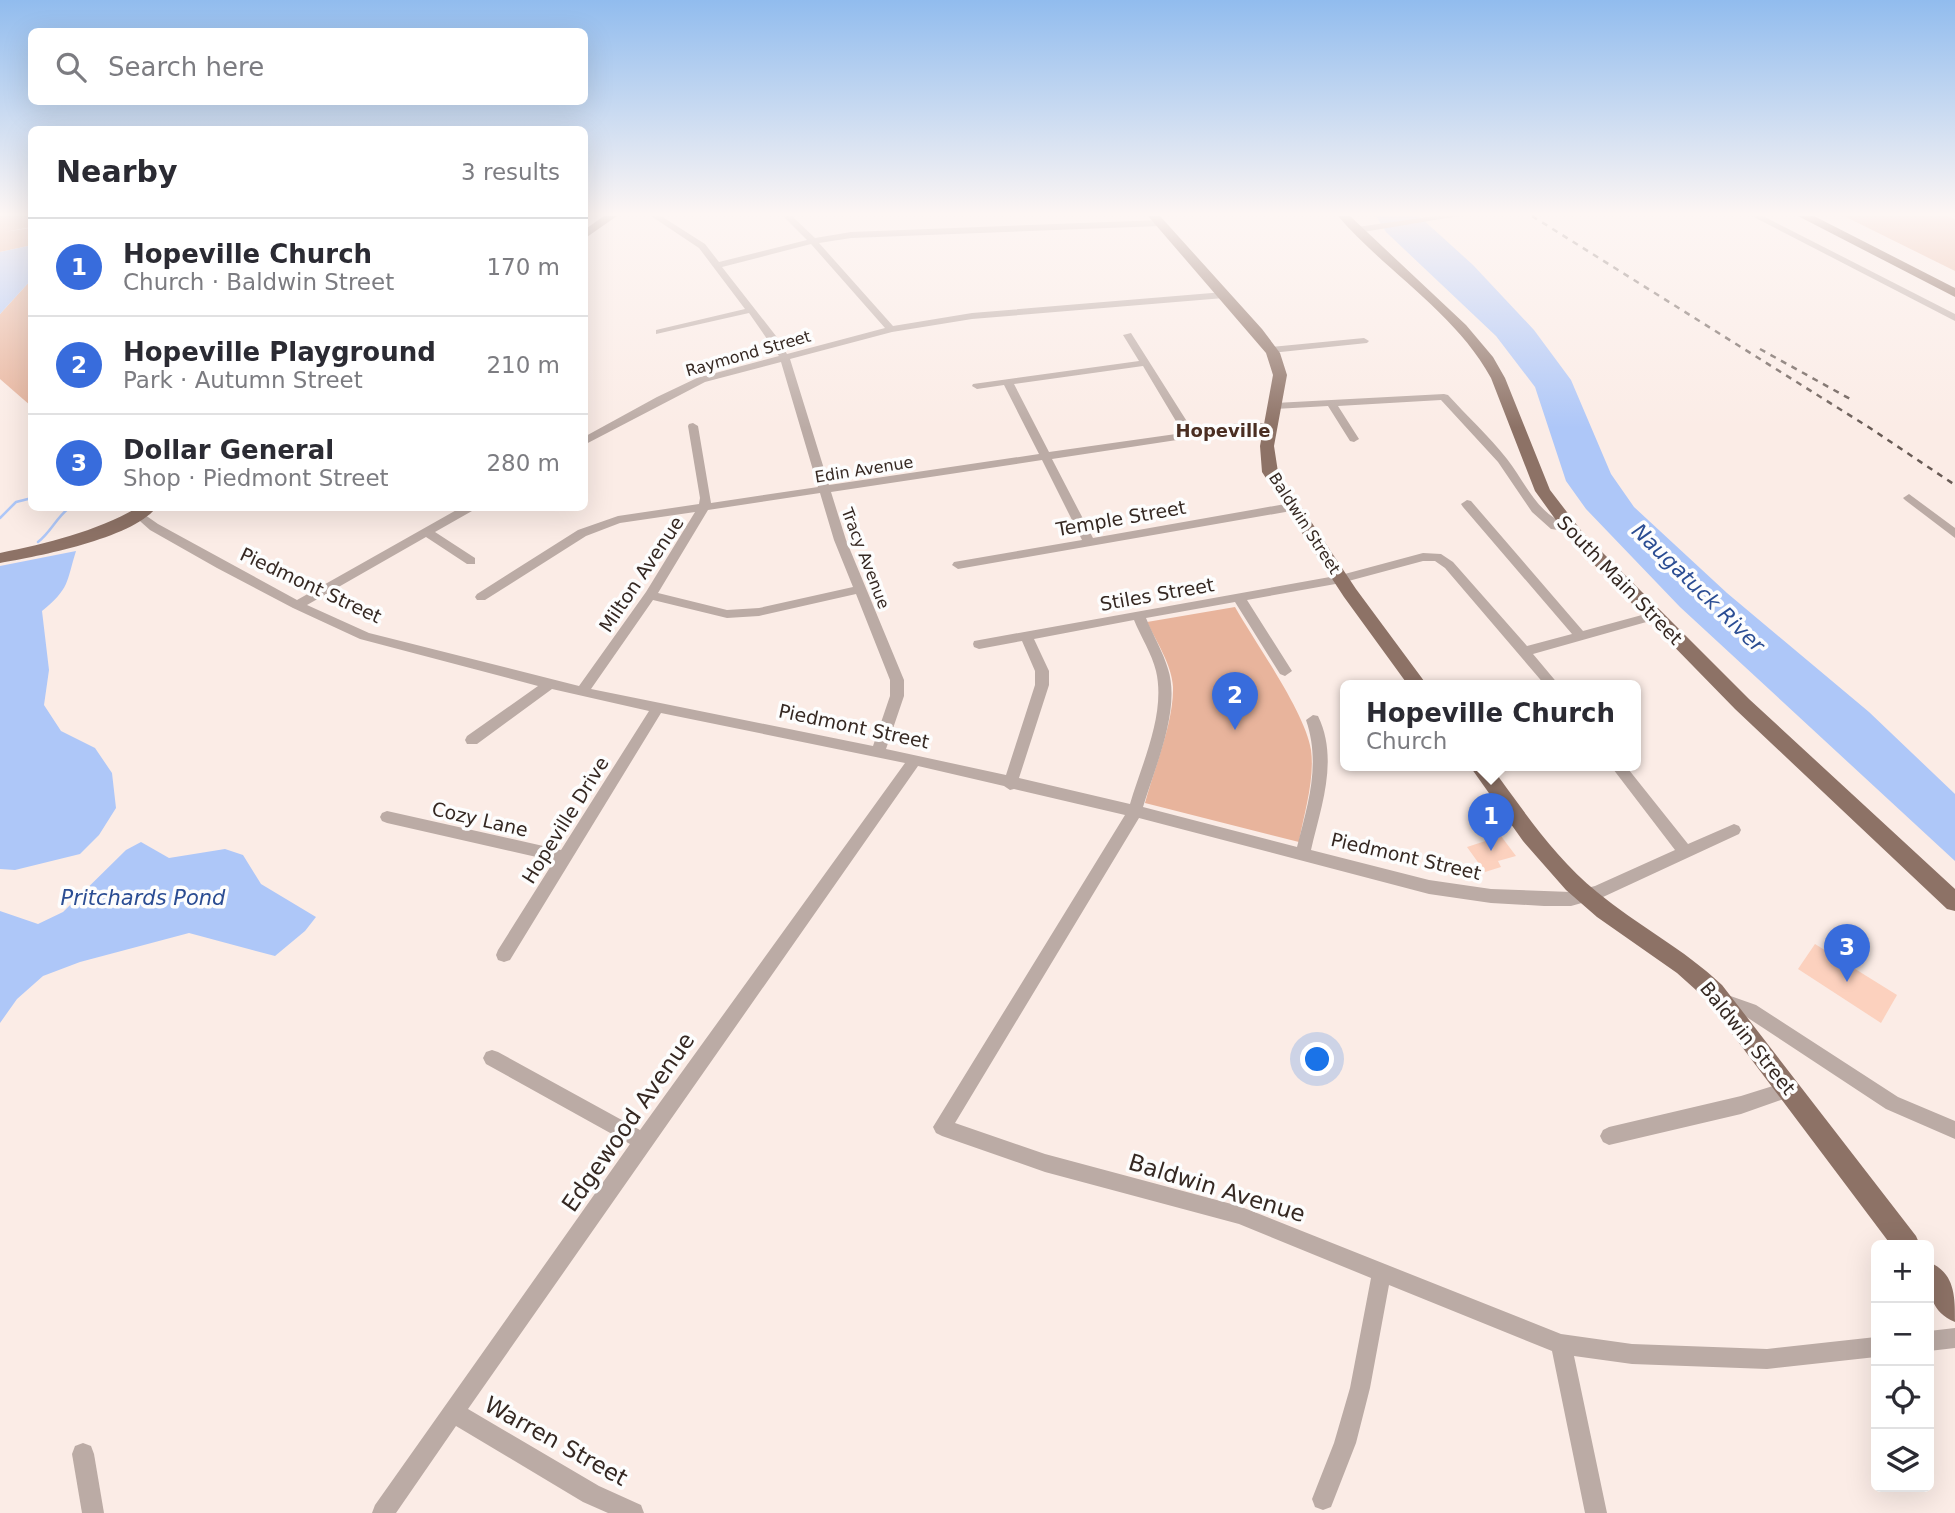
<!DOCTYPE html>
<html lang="en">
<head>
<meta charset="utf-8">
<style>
	body { margin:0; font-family:"DejaVu Sans",sans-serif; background:#f2f2f3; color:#2b2b33 }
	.controls { position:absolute; right:21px; bottom:21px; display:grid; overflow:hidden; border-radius:10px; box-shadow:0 7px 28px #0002 }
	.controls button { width:63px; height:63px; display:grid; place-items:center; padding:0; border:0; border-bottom:2px solid #e1e1e2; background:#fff; color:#2b2b33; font:35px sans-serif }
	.you { position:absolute; left:1318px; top:1060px; width:24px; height:24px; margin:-18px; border:5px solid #fff; border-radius:50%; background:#1a73e8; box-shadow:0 0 0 10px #1a73e833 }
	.badge { display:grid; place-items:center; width:46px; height:46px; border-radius:50%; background:#386cdc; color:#fff; font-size:23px; font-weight:700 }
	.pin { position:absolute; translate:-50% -58px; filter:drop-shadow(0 2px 4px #0008) }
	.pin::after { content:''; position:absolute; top:37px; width:24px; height:21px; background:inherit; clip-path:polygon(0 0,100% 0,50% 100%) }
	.popup { position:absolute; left:1340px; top:680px; width:301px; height:91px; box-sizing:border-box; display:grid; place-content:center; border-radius:10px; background:#fff; filter:drop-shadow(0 2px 5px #0005); font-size:23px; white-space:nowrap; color:#7c7c81 }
	.popup b { font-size:26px; color:#2b2b33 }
	.popup::after { content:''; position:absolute; left:50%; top:100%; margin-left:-14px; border:14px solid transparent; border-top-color:#fff }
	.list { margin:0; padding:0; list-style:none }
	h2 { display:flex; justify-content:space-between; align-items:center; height:91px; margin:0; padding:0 28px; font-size:30px }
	h2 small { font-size:23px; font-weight:400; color:#7c7c81 }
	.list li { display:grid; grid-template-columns:46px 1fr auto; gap:21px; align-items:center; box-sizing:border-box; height:98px; padding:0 28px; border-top:2px solid #e1e1e2 }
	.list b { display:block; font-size:26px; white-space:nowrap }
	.list p { margin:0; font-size:23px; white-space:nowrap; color:#7c7c81 }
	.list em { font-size:23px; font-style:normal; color:#7c7c81 }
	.icon { flex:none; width:38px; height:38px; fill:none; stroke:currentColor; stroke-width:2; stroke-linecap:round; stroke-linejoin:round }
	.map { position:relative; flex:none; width:1955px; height:1513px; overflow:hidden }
	.search { position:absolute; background:#fff; box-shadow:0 7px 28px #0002; left:28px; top:28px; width:560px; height:77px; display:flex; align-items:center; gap:18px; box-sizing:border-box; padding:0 24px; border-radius:10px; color:#7c7c81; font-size:26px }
	.panel { position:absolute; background:#fff; box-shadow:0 7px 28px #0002; left:28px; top:126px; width:560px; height:385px; border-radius:10px }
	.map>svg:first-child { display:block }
	.green { fill:#e8b49c }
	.water { fill:#aec7f8 }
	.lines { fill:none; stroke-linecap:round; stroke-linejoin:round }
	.stream { stroke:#aec7f8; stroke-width:2.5 }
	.building { fill:#fcd1be }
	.minor { fill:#bbaba5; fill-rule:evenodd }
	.major { fill:#8d7266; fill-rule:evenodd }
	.highway { fill:#7d5e50; fill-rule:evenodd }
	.rail { stroke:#685b55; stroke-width:2.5; stroke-dasharray:6 6; stroke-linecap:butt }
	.labels { text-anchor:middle; stroke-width:7; stroke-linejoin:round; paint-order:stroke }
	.far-street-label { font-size:16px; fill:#352822; stroke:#fdfdfd }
	.far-neighbourhood-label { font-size:18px; font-weight:bold; fill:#4a2e22; stroke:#fdfdfd }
	.street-label { font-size:19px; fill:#352822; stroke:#fdfdfd }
	.water-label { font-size:21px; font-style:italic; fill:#2b4d93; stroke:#fdfdfd }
	.near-street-label { font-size:23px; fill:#352822; stroke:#fdfdfd }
</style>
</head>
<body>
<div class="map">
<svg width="1955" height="1513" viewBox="0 0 1955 1513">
	<rect width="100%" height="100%" fill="#fbece6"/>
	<g class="green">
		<path d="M0,216H31V227L4,232L31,228V249L28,246L0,252Z"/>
		<path d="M1844,216H1947L1955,219V271Z"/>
		<path d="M31,280V406L0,379V314Z"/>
		<path d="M1235,607C1256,644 1305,712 1311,750C1315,780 1304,813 1299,842L1145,803C1154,769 1174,722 1173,687C1172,665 1156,641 1147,622Z"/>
	</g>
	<g class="water">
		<path d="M1376,216H1419L1473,265L1534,330L1571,380L1611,474L1634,507L1727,593L1869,712L1955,794V861L1680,607L1586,509L1566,481L1535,387L1496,336L1386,232Z"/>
		<path d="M28,246L31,249V280L0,314V252Z"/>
		<path d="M76,551C66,583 70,588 42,611L49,670L44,705L61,731L95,748L112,773L116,808L99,835L80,854L15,870L0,869V566Z"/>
		<path d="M141,842L169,858L225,849L243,855L261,884L316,917L305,931L275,956L189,933L80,962L43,976L17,999L0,1023V911L38,924L63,912L126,850Z"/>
	</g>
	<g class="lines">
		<g class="stream">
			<path d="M0,518L16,502L32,498"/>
			<path d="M38,542C51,532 56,518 69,508"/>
		</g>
	</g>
	<g class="building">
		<path d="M1501,836L1516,856L1498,861L1501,867L1485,872L1467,847Z"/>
		<path d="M1815,944L1897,995L1881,1023L1798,969Z"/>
	</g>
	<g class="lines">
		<g class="minor">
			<path d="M651,216H661L705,244L719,262L807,240L783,216H792L815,238L851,232L1160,220L1164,223L1160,226L851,238L819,243L893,326L972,313L1224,292L1229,295L1224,298L972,319L892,332L790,359L829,485L1039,454L1004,385L977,389L972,386L973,384L1139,361L1123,335L1131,333L1193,431C1213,428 1259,416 1275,427L1270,430L1249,429L1052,459L1093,538L1291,503L1297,507L1291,511L958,569L952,565L954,562L1082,540L1042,460L831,492L846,540L904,680V696L886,749L1006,775L1035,685V671L1022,641L979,649L974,647L973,644L974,641L1341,575L1423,553L1441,554L1453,562L1527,646L1572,634L1463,507L1461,504L1467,500L1471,501L1583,631L1653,612L1659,616L1657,619L1533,654L1559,685H1545L1445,568L1435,561H1423L1341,583L1247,600L1292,671L1285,676L1280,674L1235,602L1146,618C1153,635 1163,652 1168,669C1181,709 1155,767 1143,807L1297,847C1308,804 1321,764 1306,720L1313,715L1318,716C1339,759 1321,807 1311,850L1429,880L1491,889L1571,892L1595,886L1675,850L1610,765H1625L1688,844L1734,824L1739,826L1741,830L1739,834L1603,897L1571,906H1544L1491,903L1429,894L1139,818L955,1123L1045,1154L1239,1206L1561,1334L1632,1344L1767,1349L1876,1337V1357L1767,1369L1632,1364L1574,1356L1607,1513H1585L1552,1351L1389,1285L1370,1388L1356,1443L1331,1507L1323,1510L1315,1507L1312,1499L1334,1443L1350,1388L1371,1278L1239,1224L1045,1172L942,1136L936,1133L933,1127L1125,815L1014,789L1010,790L1004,786L918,766L468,1409L599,1486L641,1505L644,1513H608L583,1502L456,1426L396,1513H372L375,1505L630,1144L486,1064L483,1058L486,1052L492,1050L498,1052L640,1130L905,763L661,713L510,960L504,962L498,960L496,955L498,950L554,861L387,823L382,821L380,817L382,813L387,811L561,850L649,711L552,689L477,744H467L465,740L467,736L538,686L360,639L293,608L217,568L150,530L132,514L138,510L158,524L297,600L460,508H473L472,511L435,532L475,558V564H467L426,537L307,605L369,633L579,686L646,592L695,512L620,523L586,536L485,600H477L475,597L477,594L578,530L618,516L699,504L700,498L688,426L689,424L693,423L698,426L711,503L818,487L781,362L705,382L584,445V437L657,397L697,378L779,356L749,313L656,334V330L745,309L699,248ZM811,244L885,328L787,354L776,336L722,267ZM1143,366L1183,433L1049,452L1014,384ZM820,493L834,540L853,587L759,608L727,610L658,593L708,510ZM856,594L890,680V696L873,746L591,689L653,600L727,618L759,616ZM1134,620C1141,637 1152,654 1156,671C1166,714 1142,763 1130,804L1019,778L1049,685V671L1034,639Z"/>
			<path d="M1435,216H1459L1357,233L1353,230L1357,227Z"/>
			<path d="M1752,216H1763L1955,314V321Z"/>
			<path d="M1364,338L1369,341L1367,343L1271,353L1266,350L1271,347Z"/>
			<path d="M1444,394L1448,395C1467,416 1489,436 1507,459C1527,485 1539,518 1573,526V532L1551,529L1532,512L1498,462L1441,400L1338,406L1359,439L1354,442L1350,441L1328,406L1275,409L1270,406L1275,403Z"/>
			<path d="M1909,494L1955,528V538L1905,500L1903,498Z"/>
			<path d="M1722,993L1756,1005L1898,1097L1955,1121V1139L1886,1109L1745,1016L1716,1006L1714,1001L1716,996Z"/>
			<path d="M1789,1081L1795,1083L1798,1089L1795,1095L1741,1114L1609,1145L1603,1142L1600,1136L1603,1130L1609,1127L1741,1096Z"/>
			<path d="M1955,1328V1348L1929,1351V1331Z"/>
			<path d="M83,1443L91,1446L94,1454L104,1513H82L72,1454L75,1446Z"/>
		</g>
		<g class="major">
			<path d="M604,216H617L584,239V230Z"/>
			<path d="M1148,216H1160L1262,329L1280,353L1287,375L1274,446L1278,472L1356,589L1427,685H1408L1344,597L1262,472L1260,446L1273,375L1266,353Z"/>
			<path d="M1338,216H1350L1466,325L1493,357L1505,378L1550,490L1583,533L1749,699L1955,889V911L1947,909L1735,709L1571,541L1535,491L1491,378C1455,312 1386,272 1338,216Z"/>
			<path d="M137,508H156C130,539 39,556 0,563V553C48,543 94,532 137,508Z"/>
			<path d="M1469,765H1490C1523,810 1554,857 1597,892C1637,925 1684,949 1722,985L1916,1236L1920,1245H1891L1706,999L1677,973L1597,917L1566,890L1523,841Z"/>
			<path d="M1929,1262C1955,1273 1955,1296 1955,1322C1927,1310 1929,1288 1929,1262Z"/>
		</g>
		<path class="highway" d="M1798,216H1814L1955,288V297Z"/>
		<g class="rail">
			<path d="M1532,216L1870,428L1955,485"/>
			<path d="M1760,349L1852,400"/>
		</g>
	</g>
	<linearGradient id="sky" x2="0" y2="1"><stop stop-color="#91bcee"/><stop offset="0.5" stop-color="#fdf6f4"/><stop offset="1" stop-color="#fdf6f4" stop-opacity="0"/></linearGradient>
	<rect width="1955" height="428" fill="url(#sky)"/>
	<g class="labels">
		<g class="far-street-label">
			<text transform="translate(748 353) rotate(-16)" y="6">Raymond Street</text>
			<text transform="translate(864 469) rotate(-9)" y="6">Edin Avenue</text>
			<text transform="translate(1305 523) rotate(57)" y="6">Baldwin Street</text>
			<text transform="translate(866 558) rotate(69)" y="6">Tracy Avenue</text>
		</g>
		<g class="far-neighbourhood-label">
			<text x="1223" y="437">Hopeville</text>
		</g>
		<g class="street-label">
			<text transform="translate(1121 518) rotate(-10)" y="7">Temple Street</text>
			<text transform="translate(641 574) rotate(-56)" y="7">Milton Avenue</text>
			<text transform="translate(1620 580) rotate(46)" y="7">South Main Street</text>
			<text transform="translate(311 585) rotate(25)" y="7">Piedmont Street</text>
			<text transform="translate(1157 594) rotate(-10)" y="7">Stiles Street</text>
			<text transform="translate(854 726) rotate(12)" y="7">Piedmont Street</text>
			<text transform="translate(480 819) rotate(13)" y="7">Cozy Lane</text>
			<text transform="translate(565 820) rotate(-58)" y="7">Hopeville Drive</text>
			<text transform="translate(1406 856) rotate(13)" y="7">Piedmont Street</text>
			<text transform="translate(1748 1038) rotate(51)" y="7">Baldwin Street</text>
		</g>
		<g class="water-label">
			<text transform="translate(1698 588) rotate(44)" y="7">Naugatuck River</text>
			<text x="143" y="905">Pritchards Pond</text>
		</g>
		<g class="near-street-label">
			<text transform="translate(628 1122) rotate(-55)" y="8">Edgewood Avenue</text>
			<text transform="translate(1217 1188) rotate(17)" y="8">Baldwin Avenue</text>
			<text transform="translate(556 1441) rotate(29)" y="8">Warren Street</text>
		</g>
	</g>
</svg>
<div class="controls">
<button>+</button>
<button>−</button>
<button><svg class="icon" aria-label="locate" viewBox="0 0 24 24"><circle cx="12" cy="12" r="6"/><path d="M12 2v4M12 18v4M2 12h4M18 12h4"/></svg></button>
<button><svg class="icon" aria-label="layers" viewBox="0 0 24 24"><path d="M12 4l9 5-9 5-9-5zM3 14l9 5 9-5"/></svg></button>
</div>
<div class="you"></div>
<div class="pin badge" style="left:1491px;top:851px">1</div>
<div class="popup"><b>Hopeville Church</b>Church</div>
<div class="pin badge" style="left:1235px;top:730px">2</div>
<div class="pin badge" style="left:1847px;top:982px">3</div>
<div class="search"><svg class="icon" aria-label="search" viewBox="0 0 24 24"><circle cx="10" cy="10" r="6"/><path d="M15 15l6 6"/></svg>Search here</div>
<section class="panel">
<h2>Nearby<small>3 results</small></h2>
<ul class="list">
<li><span class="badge">1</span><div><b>Hopeville Church</b><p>Church · Baldwin Street</p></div><em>170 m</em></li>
<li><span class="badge">2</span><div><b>Hopeville Playground</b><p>Park · Autumn Street</p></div><em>210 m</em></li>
<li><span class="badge">3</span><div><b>Dollar General</b><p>Shop · Piedmont Street</p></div><em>280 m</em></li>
</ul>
</section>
</div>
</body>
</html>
